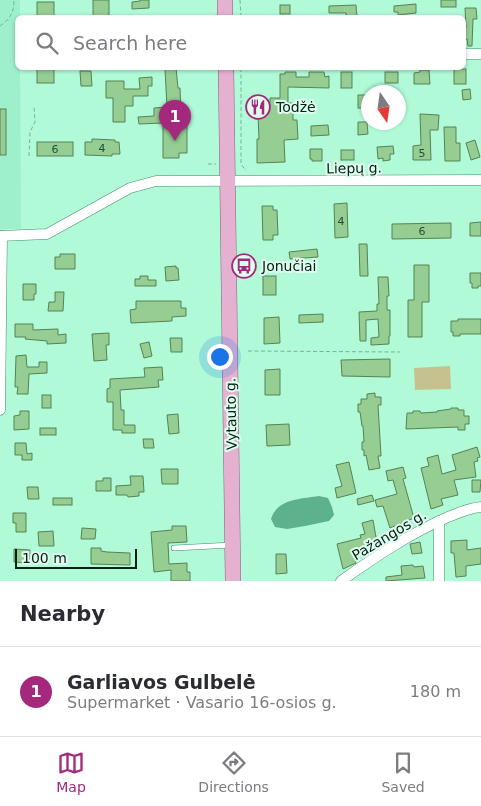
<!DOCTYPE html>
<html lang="en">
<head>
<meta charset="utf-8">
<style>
	body { margin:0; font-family:"DejaVu Sans",sans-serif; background:#f2f2f3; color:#2b2b33 }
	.compass { position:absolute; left:361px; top:85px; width:45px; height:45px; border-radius:50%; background:#fff; box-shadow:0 1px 4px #0004; rotate:167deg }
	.scale { position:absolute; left:15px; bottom:12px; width:122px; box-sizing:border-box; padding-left:5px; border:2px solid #022015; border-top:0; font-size:14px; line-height:18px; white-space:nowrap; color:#022015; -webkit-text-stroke:4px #e0fcee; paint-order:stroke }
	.you { position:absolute; left:219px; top:356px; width:18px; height:18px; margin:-12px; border:4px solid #fff; border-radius:50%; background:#1a73e8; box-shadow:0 0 0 8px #1a73e833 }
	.badge { display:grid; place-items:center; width:32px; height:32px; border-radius:50%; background:#a4297c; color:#fff; font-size:16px; font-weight:700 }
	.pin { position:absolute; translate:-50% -41px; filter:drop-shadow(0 1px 2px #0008) }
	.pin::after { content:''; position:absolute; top:26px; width:18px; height:15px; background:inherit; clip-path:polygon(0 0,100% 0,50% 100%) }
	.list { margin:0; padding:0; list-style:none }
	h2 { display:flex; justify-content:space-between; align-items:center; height:65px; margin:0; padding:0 20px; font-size:21px }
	h2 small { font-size:16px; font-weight:400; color:#7c7c81 }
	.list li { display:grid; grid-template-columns:32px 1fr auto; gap:15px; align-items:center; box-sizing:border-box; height:90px; padding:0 20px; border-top:1px solid #e1e1e2 }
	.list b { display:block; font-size:19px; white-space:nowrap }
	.list p { margin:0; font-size:16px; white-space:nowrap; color:#7c7c81 }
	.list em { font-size:16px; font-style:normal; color:#7c7c81 }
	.icon { flex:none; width:28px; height:28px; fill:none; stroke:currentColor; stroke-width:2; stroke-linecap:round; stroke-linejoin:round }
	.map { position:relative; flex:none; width:481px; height:581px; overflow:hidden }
	.search { position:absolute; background:#fff; box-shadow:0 1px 4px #0004; left:15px; right:15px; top:15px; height:55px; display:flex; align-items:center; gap:12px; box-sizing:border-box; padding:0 18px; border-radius:8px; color:#7c7c81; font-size:19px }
	.sheet { height:155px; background:#fff }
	nav { display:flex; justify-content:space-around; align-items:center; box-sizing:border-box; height:70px; border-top:1px solid #e1e1e2; background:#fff; font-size:14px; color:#7c7c81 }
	nav a { display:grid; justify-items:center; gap:2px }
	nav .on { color:#a4297c }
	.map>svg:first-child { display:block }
	.built { fill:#9df0ca }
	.green { fill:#c6c28f }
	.water { fill:#5db18d }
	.building { fill:#95cd93; stroke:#558354 }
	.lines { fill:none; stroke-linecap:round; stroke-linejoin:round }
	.lane-casing { stroke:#448c6e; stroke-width:6 }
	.street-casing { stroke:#448c6e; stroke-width:11 }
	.primary-casing { stroke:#895d7a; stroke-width:16 }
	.path { stroke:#77b398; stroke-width:1; stroke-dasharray:4 2.5; stroke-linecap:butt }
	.lane { stroke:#fff; stroke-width:5 }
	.street { stroke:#fff; stroke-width:10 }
	.primary { stroke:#e4b2d0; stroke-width:15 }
	.labels { text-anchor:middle; stroke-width:4; stroke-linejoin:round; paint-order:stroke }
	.number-label { font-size:11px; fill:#274b34 }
	.poi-label { font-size:14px; fill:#022015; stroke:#e0fcee; text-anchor:start }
	.street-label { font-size:14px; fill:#022015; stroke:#e0fcee }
</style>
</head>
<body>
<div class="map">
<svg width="481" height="581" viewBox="0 0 481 581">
	<rect width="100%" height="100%" fill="#b0fad8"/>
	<path class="built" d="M0,0H20V17L18,18V68H20L21,229H0Z"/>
	<path class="green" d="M450,366L451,389L415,390L414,368Z"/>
	<path class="water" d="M319,496L328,498L332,507L334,515L329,521L305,526L287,529L275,527L271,519C277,499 300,499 319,496Z"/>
	<g class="building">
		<path d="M93,0H109V16L93,18Z"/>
		<path d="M140,0H149V8L132,9V2L140,1Z"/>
		<rect x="441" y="0" width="15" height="7"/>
		<rect x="37" y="2" width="17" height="16"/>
		<path d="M416,4V13L398,15V12H394V6Z"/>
		<rect x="280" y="5" width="10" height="9"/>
		<path d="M356,5L357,16L346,17V13H329V6Z"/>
		<path d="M465,8H476L477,19H473L472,46H468L467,39H464V28H466Z"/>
		<rect x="37" y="68" width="17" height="15"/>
		<path d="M176,68L178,88H180L181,113H187V153H179V158H163V123L139,124L138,117L154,116V108L167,107L165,69Z"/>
		<rect x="454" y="69" width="12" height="15"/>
		<path d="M420,70H429L430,84H414V73L420,72Z"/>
		<path d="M80,71H91L92,86H81Z"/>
		<path d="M285,72H296V77H309V72H324L325,77L329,76V88L288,87V103H293V120H297L298,139L284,140L285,162L257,163V139H259L258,115H254V104L270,103V98H280V74H285Z"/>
		<rect x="341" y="72" width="11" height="16"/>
		<rect x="385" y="72" width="13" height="11"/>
		<path d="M152,77V86H148V96H133V106H125V122H113V98H106V81H124V89H140L139,78Z"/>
		<path d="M470,89L471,99L463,100L462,90Z"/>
		<rect x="358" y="95" width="10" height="13"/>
		<rect x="0" y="109" width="6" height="46"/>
		<path d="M420,114L439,115L438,130H430L431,160H413V146L421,145Z"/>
		<path d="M358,122H367L368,134L358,135Z"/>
		<path d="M328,125L329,135L311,136V126Z"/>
		<path d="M444,127H456V143H460V161H445Z"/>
		<path d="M92,139L115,140V142H119L120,154H112V156L85,155V142H92Z"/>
		<path d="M475,140L480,157L471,160L466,143Z"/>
		<rect x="37" y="142" width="36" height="14"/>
		<path d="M393,146L394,154H390V160L383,161V158L378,159L377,147Z"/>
		<path d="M310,149H322V161H312V159H310Z"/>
		<rect x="341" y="150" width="13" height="10"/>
		<path d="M347,203L348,237L335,238L334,204Z"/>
		<path d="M262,206H273V210H277L278,235H273V240H263Z"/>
		<path d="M481,222V236H470V223Z"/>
		<path d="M451,223V238L392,239V224Z"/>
		<path d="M359,244H367L368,276H360Z"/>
		<path d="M317,249L318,257L290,259L289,252Z"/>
		<path d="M60,254H75V269H55V257H60Z"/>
		<path d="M414,265H429V302H422V337H408V300H414Z"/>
		<path d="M176,266V268H178L179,280L166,281L165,267Z"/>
		<path d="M470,273H481V286H478V288H472V283H470Z"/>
		<path d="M140,276H148V280H156V286H135V279H140Z"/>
		<rect x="263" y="276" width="13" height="19"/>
		<path d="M378,277H388L389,296H387V310H390V336H389V344L371,345V338L379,337L378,319L366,320V341H360L359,312L377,311V304H379Z"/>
		<path d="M23,284H36V294H34V300H23Z"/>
		<path d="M55,292H64L63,311H48L49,302H55Z"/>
		<path d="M136,301H181V308H186V316L172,317V321L131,323L130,310L136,309Z"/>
		<path d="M323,314V322L299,323V315Z"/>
		<path d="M279,317L280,343L264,344V318Z"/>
		<path d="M458,319H481V334H460V336H453V332H451V321H458Z"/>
		<path d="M15,324H33V330L58,329V335L66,334V343L47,344V341L25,339L26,337H15Z"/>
		<path d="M109,333V345H106L107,360L94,361L92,334Z"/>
		<path d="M170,338H182V352H171Z"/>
		<path d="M149,342L152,356L144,358L140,344Z"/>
		<path d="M26,355L27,367H39V362H47V373L29,374L28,394H17L18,387H15L16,356Z"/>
		<path d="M390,359V377L342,376L341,360Z"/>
		<path d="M162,367L163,380H158L159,387L120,390L121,410H124V425H135V433H122V430H113V402H107V389L110,388V379L145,377L144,368Z"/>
		<path d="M280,369V395H265V370Z"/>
		<path d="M375,393V397H381V405H378L381,456H378L380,468L369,470L366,455L364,456V450H362V442H364L363,426H362L360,412H358V404H361V399H367V394Z"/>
		<rect x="42" y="395" width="9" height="13"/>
		<path d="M451,408H458V410H464V416H469V424H465V430H458V427L406,429L407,413H413V411H420L421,413L437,412V411L451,409Z"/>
		<path d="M20,411H29V429L14,430V416L20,415Z"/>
		<path d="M178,414L179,433L169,434L167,415Z"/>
		<path d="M289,424L290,445L267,446L266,425Z"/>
		<rect x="40" y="428" width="16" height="7"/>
		<path d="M143,439H153L154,448H144Z"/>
		<path d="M15,443H26L27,454L32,453V460H22V455H15Z"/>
		<path d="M477,447L480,457L477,458L478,461L474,462L476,477L454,480L458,495L441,499L443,505L431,509L421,468L429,466L427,458L438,455L442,474L456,470L452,455Z"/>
		<path d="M349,462L356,493L337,498L335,488L342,486L336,465Z"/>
		<path d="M403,467L406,478L403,479L414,518L390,528L383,506L377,507L375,500L397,494L393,480L388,481L386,471Z"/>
		<path d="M161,469H178V484H162Z"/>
		<path d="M130,476H143L144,492H139V496L128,497L127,495H116V486L131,485Z"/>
		<path d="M103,478H111V491H96V481H103Z"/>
		<path d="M472,480H481L480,492H472Z"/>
		<path d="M27,487H38L39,499H28Z"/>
		<path d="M372,495L374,501L358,505L357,499Z"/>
		<rect x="53" y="498" width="19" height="7"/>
		<path d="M13,513H26V532H16V523H13Z"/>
		<path d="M373,520L377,543L371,545L372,548L365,550L364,547L352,550L356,563L343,569L337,544L361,538L360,535L365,534L362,523Z"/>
		<path d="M172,526H186L187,542L168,543L169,564L187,563V572H190V581H171V570L154,572L151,532L172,530Z"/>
		<path d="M82,528L96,529L95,539H81Z"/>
		<path d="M53,531L54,546H39L38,532Z"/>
		<path d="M467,540V550L481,548V564L466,566V576L456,577L454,553H451V541Z"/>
		<path d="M420,542L422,553L412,554L410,544Z"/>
		<path d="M91,548H101V551L107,552L130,553V565L91,564Z"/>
		<path d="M14,549L30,550L29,563L14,562Z"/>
		<path d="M276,554H286L287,573L276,574Z"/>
		<path d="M413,565L414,567L423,566L425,578L386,581V577L402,575L401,566Z"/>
	</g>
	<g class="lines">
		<g class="lane-casing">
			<path id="lane" d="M174,548L232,545"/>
		</g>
		<g class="street-casing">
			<g id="street">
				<path d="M464,54H481"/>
				<path d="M0,236L47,234L130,188L156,181L481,180"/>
				<path d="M0,410L2,236"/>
				<path d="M439,521V581"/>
				<path d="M341,581C375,557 409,534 448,517C458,513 469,508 481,507"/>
			</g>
		</g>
		<g class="primary-casing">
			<g id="primary">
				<path d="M225,0V18"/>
				<path d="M226,68L233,581"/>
			</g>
		</g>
		<g class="path">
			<path d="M240,0L241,18"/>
			<path d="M0,26C10,19 14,13 14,0"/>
			<path d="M241,68V164L246,171"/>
			<path d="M29,156L30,132L35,122L34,107"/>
			<path d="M208,164H216"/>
			<path d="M248,351L400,352"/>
		</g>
		<use href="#lane" class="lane"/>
		<use href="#street" class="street"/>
		<use href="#primary" class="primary"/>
	</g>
	<defs>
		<g id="restaurant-ring" transform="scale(1.25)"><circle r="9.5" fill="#e0fcee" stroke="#a4297c" stroke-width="1.5"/><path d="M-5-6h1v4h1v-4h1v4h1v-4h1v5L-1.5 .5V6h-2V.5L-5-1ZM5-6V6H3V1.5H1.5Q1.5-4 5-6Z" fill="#a4297c"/></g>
		<g id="bus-ring" transform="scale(1.25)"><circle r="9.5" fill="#e0fcee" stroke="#a4297c" stroke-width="1.5"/><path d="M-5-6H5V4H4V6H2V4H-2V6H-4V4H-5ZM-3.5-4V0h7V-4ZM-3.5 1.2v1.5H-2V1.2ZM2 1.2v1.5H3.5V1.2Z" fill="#a4297c"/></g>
	</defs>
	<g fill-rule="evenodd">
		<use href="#restaurant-ring" x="258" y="107"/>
		<use href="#bus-ring" x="244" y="266"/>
	</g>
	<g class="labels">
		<g class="number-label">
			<text x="102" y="152">4</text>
			<text x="55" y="153">6</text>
			<text x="422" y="157">5</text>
			<text x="341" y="225">4</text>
			<text x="422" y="235">6</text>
		</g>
		<g class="poi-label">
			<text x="276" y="112">Todžė</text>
			<text x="262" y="271">Jonučiai</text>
		</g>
		<g class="street-label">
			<text transform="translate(354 168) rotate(-1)" y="5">Liepų g.</text>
			<text transform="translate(231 414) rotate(-91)" y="5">Vytauto g.</text>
			<text transform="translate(389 535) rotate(-31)" y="5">Pažangos g.</text>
		</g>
	</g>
</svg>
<svg class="compass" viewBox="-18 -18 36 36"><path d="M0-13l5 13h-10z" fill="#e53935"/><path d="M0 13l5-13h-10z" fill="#7c7c81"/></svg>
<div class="scale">100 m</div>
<div class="you"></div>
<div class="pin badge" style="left:175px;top:141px">1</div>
<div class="search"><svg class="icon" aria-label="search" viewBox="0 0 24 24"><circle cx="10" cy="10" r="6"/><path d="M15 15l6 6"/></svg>Search here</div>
</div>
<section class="sheet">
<h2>Nearby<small></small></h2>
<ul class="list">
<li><span class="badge">1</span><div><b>Garliavos Gulbelė</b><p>Supermarket · Vasario 16-osios g.</p></div><em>180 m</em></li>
</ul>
</section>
<nav>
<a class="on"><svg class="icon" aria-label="map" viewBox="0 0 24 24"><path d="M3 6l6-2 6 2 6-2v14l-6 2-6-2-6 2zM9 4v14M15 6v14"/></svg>Map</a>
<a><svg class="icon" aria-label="directions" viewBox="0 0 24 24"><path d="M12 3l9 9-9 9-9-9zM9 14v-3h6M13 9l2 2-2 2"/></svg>Directions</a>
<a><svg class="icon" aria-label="saved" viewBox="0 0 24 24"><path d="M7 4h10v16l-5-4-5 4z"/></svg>Saved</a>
</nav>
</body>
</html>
